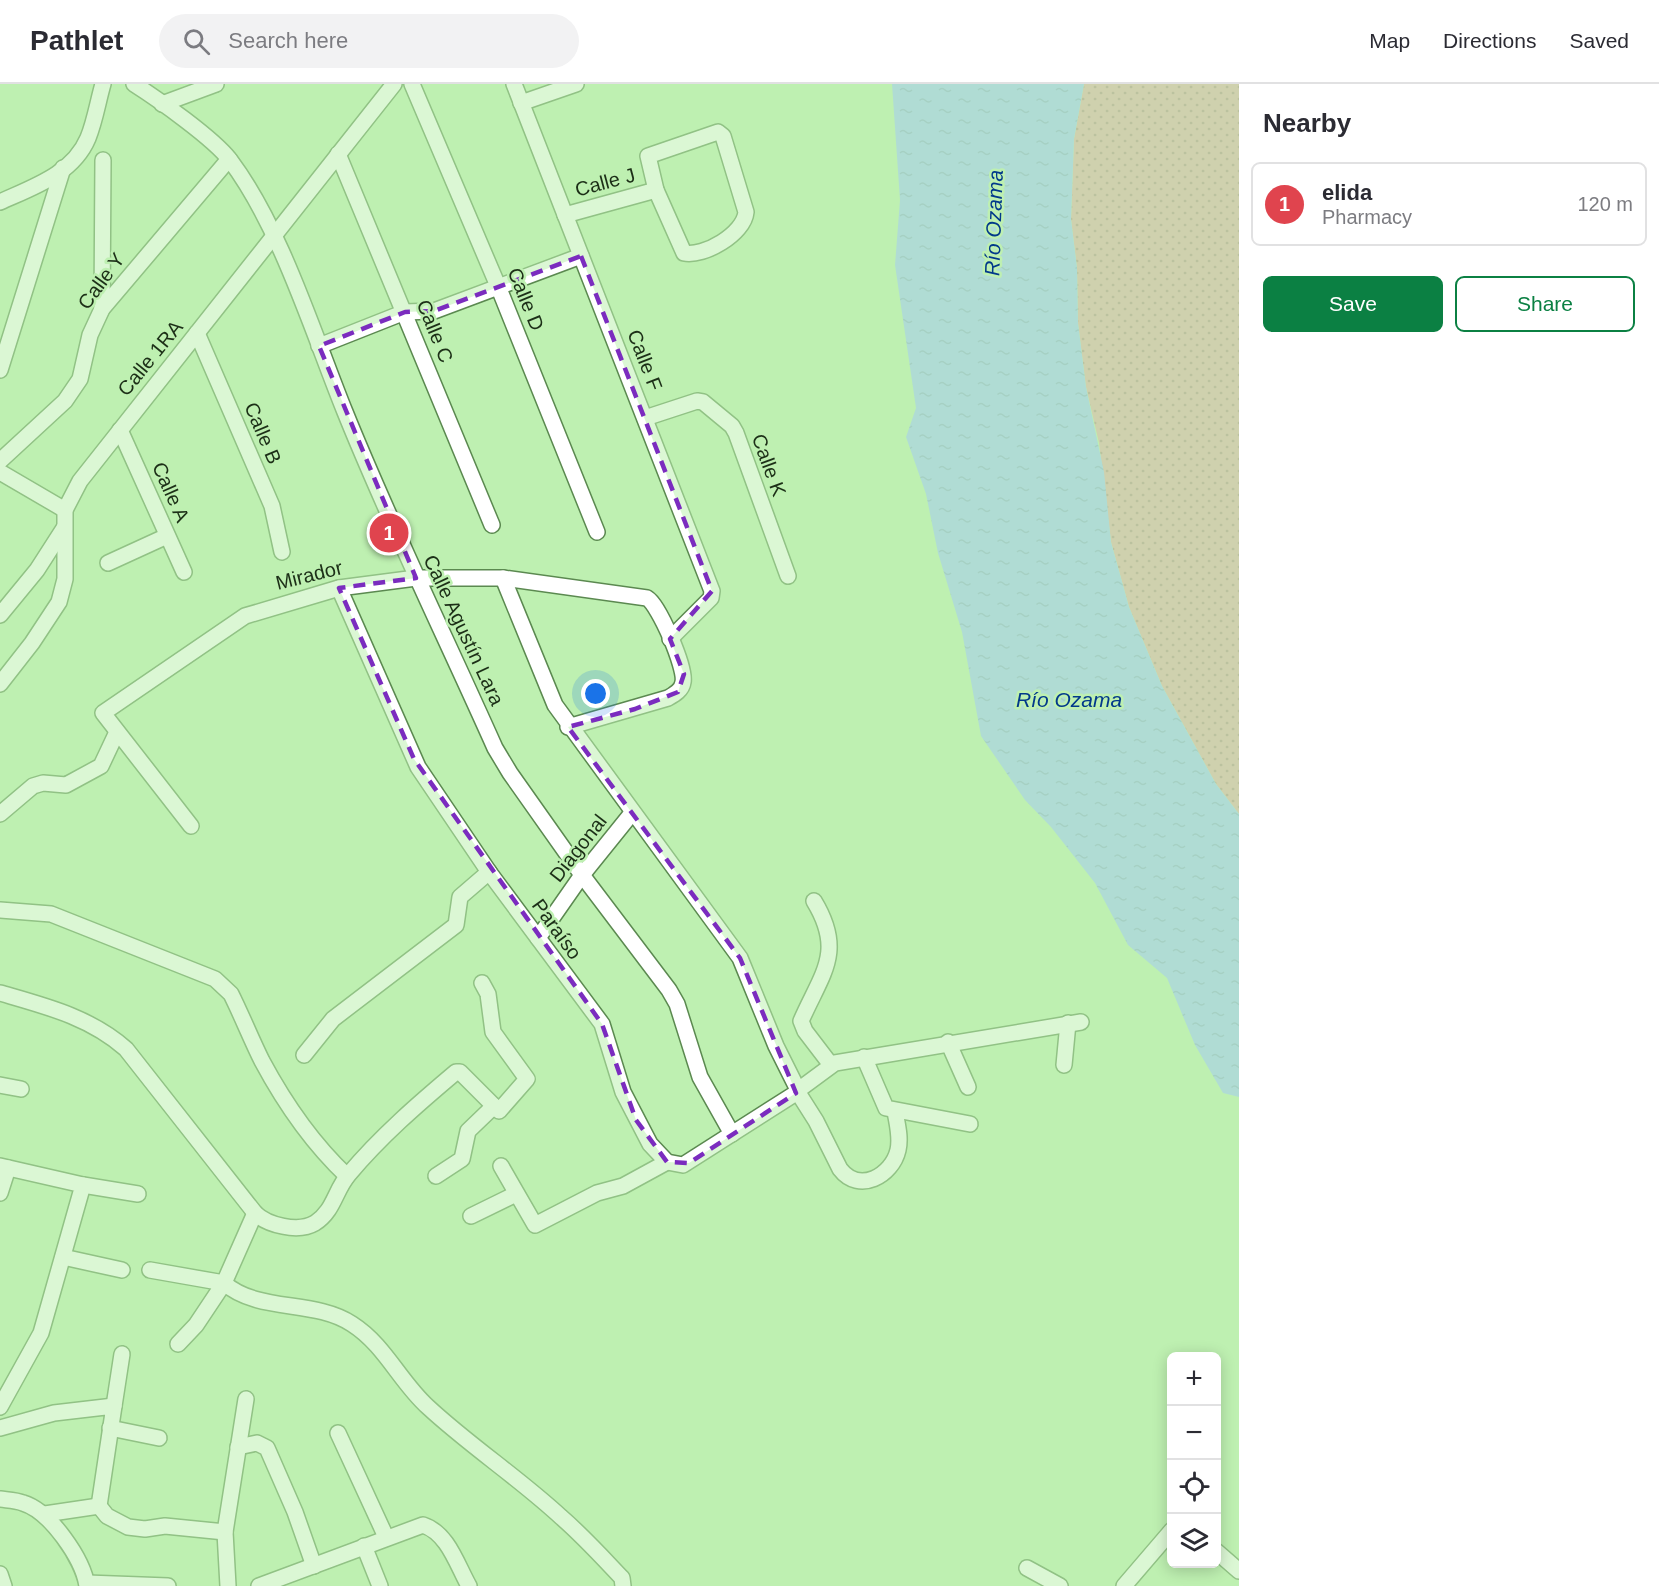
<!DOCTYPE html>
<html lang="en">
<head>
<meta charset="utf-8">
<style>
	body { margin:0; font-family:Arial,sans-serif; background:#f2f2f3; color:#2b2b33 }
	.controls { position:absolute; right:18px; bottom:18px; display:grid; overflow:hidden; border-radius:9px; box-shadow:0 3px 15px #0003 }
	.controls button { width:54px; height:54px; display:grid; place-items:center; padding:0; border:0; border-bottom:2px solid #e1e1e2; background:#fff; color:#2b2b33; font:30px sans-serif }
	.you { position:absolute; left:596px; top:610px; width:21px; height:21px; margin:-15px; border:4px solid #fff; border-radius:50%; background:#1a73e8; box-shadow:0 0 0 9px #1a73e833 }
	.badge { display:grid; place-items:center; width:39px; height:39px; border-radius:50%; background:#0b8043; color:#fff; font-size:20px; font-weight:700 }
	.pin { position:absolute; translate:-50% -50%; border:3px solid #fff; box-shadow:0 2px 6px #0006 }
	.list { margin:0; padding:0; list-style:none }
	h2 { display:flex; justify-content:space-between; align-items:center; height:78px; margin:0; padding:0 24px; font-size:26px }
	h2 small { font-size:20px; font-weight:400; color:#7c7c81 }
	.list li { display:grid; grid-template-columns:39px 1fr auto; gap:18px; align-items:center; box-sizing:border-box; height:84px; margin:0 12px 12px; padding:0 12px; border:2px solid #e1e1e2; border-radius:9px }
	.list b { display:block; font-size:22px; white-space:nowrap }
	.list p { margin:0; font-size:20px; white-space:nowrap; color:#7c7c81 }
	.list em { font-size:20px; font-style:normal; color:#7c7c81 }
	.actions { display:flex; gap:12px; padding:18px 24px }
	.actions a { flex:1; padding:14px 0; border:2px solid #0b8043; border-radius:9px; text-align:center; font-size:21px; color:#0b8043 }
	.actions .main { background:#0b8043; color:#fff }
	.icon { flex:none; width:33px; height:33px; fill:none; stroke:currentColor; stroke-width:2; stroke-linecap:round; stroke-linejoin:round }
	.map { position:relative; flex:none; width:1239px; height:1502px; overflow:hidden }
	header { display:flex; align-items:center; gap:36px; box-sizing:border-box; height:84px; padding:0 30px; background:#fff; border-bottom:2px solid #e1e1e2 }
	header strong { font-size:28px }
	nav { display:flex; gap:33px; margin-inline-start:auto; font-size:21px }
	.search { width:420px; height:54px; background:#f2f2f3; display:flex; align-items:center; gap:15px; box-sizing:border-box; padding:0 21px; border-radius:33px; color:#7c7c81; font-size:22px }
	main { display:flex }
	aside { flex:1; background:#fff }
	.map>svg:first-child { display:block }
	.grass { fill:url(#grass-dots) }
	.water { fill:url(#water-ripples) }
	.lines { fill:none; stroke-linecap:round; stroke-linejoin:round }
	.street-casing { stroke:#5b8950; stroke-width:18 }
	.street { stroke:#fff; stroke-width:15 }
	.marked { fill:none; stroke:#7b2cbf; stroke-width:4.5; stroke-dasharray:12 8; stroke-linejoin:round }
	.labels { text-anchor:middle; stroke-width:5; stroke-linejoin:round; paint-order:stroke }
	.street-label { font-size:20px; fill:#1c2f17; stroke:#bef0b1 }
	.water-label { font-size:21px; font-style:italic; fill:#02398b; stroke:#bef0b1 }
</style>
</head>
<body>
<header>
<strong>Pathlet</strong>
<div class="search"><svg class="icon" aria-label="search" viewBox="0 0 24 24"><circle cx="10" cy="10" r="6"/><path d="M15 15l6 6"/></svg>Search here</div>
<nav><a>Map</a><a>Directions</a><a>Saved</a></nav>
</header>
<main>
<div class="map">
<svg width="1239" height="1502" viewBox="0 0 1239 1502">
	<defs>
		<pattern id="grass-dots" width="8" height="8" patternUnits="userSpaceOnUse" patternTransform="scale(1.5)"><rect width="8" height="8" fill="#e5aaaa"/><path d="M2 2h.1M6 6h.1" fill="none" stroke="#b98b89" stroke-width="1.8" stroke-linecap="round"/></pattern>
		<pattern id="water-ripples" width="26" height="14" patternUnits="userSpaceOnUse" patternTransform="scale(1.5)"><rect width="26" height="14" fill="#a0c4ff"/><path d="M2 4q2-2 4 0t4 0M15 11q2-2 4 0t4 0" fill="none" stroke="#89a9da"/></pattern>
	</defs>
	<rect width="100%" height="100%" fill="#bef0b1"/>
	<path class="grass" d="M1084,0H1239V730L1216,700L1162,602L1129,523L1111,458L1099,359L1086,303L1078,239L1077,184L1071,135L1074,55Z"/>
	<path class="water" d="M892,0H1084L1074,55L1071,135L1077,184L1078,239L1086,303L1104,388L1111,458L1129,523L1162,602L1216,700L1239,730V1013L1223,1009L1195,961L1167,894L1128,861L1095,799L1051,743L1025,716L981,652L962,548L938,469L926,410L906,353L916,324L895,181L900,116Z"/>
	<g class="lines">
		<g class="street-casing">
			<g id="street">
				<path d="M134,0C159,16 213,54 230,76C281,144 313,249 345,328C391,442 445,552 495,664L510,689L582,791L669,906L677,920L700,993L732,1050"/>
				<path d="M412,0L498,202L597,448"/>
				<path d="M514,0L712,507L711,514L670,555"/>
				<path d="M521,19L576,0"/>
				<path d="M162,20L216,0"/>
				<path d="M718,48L723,52L746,128C744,150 704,173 684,169L656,106L648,72Z"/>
				<path d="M338,70L492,441"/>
				<path d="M0,118C33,103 73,90 88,54C95,37 98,17 103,0"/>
				<path d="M565,131L656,106"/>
				<path d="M102,225L103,76"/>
				<path d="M197,249L272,422L282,468"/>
				<path d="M319,262L405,228L434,227L581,172"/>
				<path d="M0,286L63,84"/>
				<path d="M645,334L697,317L703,318L732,342L736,349L788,492"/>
				<path d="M120,346L184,488"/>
				<path d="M0,377L65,317L80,295L90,251L102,225L229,75"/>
				<path d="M0,388L65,426"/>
				<path d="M108,479L167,452"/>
				<path d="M339,504L418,683L489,788L602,940L623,1008L650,1060L667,1078L683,1081L796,1009L797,1004L776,962L740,874L555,621L503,494"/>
				<path d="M0,531L37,486L64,444"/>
				<path d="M0,600L32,559L59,518L65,495V426L80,397L394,0"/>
				<path d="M0,730L33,702L43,699L66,701L101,682L117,648"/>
				<path d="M191,742L103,629L245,532L339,504L416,494H503L647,514C659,521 686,584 683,598C682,606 675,610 668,614L568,643"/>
				<path d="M814,817C845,868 822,889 801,937L805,947L831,981"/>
				<path d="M0,826L51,830L215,895L231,910C242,932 251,955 262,977C284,1018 313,1060 347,1092"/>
				<path d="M538,854L582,791L632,729"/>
				<path d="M0,909C45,922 90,933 126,965L255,1129C267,1141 298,1149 315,1139C334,1127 335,1106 349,1090C381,1052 418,1020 456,988H460L499,1027L527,995L493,948L488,910L482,899"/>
				<path d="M948,958L968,1003"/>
				<path d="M304,971L333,935L456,841L460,813L489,788"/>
				<path d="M864,973L886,1024L970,1040"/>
				<path d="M1064,981L1068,939"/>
				<path d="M0,1001L21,1005"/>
				<path d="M895,1027C897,1040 901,1053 898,1066C892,1092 859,1110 840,1085L816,1037L797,1007L835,979L1081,938"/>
				<path d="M0,1082L83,1101L41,1249L0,1323"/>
				<path d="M501,1082L535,1141L597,1109L623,1102L667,1078"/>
				<path d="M436,1092L462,1075L468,1047L494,1022"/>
				<path d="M83,1101L138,1110"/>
				<path d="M0,1109L8,1084"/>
				<path d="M255,1129L224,1199C258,1229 314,1215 352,1240C385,1261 400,1298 428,1323C470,1362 519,1394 561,1433C583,1452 602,1473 622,1494L623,1502"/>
				<path d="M471,1132L516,1110"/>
				<path d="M63,1173L122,1186"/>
				<path d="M150,1186L224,1199L196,1241L178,1260"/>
				<path d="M114,1322L122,1270"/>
				<path d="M0,1344L54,1329L114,1322L99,1422"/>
				<path d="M110,1344L159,1354"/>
				<path d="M338,1349L386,1453"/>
				<path d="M238,1363L257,1359L267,1364L295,1428L314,1482"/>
				<path d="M0,1415C7,1416 16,1416 23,1419C50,1427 83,1475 87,1502"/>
				<path d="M99,1422L107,1432L128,1443L145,1445L165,1442L225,1448"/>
				<path d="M45,1430L99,1422"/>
				<path d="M364,1462L380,1502"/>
				<path d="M1216,1467L1239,1487"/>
				<path d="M1027,1484L1060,1502"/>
				<path d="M0,1490L4,1502"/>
				<path d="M87,1499L168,1502"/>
				<path d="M228,1502L225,1448L246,1315"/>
				<path d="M259,1502L423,1441C448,1449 457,1481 469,1502"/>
				<path d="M1124,1502L1172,1446"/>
			</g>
		</g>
		<use href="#street" class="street"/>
	</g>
	<path d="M0 0H1239V1502H0ZM581,172L712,507L670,555L684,590L678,608L635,625L568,643L740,874L796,1009L689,1079L667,1078L636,1036L602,940L414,675L339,504L416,494L319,262L405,228L434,227Z" fill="#bef0b1" fill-opacity=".55" fill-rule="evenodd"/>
	<path class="marked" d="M581,172L712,507L670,555L684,590L678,608L635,625L568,643L740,874L796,1009L689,1079L667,1078L636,1036L602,940L414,675L339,504L416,494L319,262L405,228L434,227Z"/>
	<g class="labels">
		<g class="street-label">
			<text transform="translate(605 98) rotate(-15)" y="7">Calle J</text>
			<text transform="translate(101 197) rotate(-54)" y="7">Calle Y</text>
			<text transform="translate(526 215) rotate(68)" y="7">Calle D</text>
			<text transform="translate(435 247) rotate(68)" y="7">Calle C</text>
			<text transform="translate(150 274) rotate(-51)" y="7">Calle 1RA</text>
			<text transform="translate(645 276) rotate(69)" y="7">Calle F</text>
			<text transform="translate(263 349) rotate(67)" y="7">Calle B</text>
			<text transform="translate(769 381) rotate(70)" y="7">Calle K</text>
			<text transform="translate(171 408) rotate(66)" y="7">Calle A</text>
			<text transform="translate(309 491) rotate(-14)" y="7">Mirador</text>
			<text transform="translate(464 546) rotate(65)" y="7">Calle Agustín Lara</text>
			<text transform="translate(578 764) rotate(-52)" y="7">Diagonal</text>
			<text transform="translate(557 845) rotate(54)" y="7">Paraíso</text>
		</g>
		<g class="water-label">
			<text transform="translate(994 139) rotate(-88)" y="7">Río Ozama</text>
			<text x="1069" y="623">Río Ozama</text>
		</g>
	</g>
</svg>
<div class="controls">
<button>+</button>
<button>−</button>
<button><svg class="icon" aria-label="locate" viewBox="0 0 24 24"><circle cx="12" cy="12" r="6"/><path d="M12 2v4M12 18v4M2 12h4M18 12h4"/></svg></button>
<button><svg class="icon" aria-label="layers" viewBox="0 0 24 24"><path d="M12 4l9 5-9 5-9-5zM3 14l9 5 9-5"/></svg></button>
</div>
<div class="you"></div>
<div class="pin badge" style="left:389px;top:449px;background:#e0444e">1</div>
</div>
<aside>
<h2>Nearby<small></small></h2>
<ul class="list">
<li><span class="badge" style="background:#e0444e">1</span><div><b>elida</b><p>Pharmacy</p></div><em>120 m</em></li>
</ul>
<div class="actions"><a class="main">Save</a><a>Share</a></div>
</aside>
</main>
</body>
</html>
